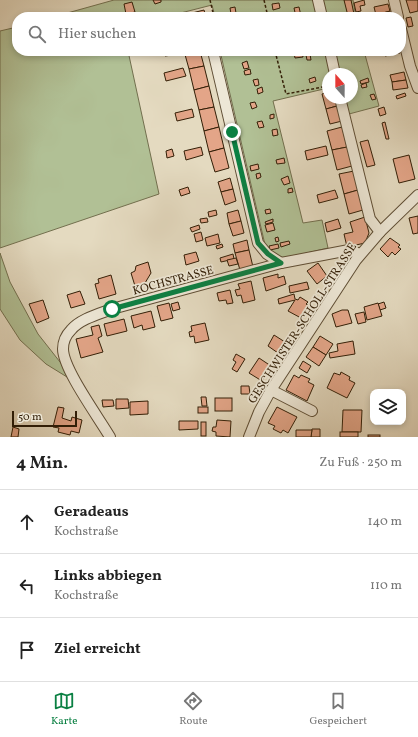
<!DOCTYPE html>
<html lang="de">
<head>
<meta charset="utf-8">
<style>
	body { margin:0; font-family:Vollkorn,serif; background:#f6f6f6; color:#222 }
	.controls { position:absolute; right:12px; bottom:12px; display:grid; overflow:hidden; border-radius:8px; box-shadow:0 2px 6px #0003 }
	.controls button { width:36px; height:36px; display:grid; place-items:center; padding:0; border:0; border-bottom:1px solid #e0e0e0; background:#fff; color:#222; font:20px sans-serif }
	.compass { position:absolute; left:322px; top:68px; width:36px; height:36px; border-radius:50%; background:#fff; box-shadow:0 2px 6px #0003; rotate:339deg }
	.scale { position:absolute; left:12px; bottom:10px; width:65px; box-sizing:border-box; padding-left:4px; border:2px solid #321e06; border-top:0; font-size:11px; line-height:14px; white-space:nowrap; color:#321e06; -webkit-text-stroke:3px #ede7d6; paint-order:stroke }
	.stop { position:absolute; width:12px; height:12px; margin:-9px; border:3px solid #0b8043; border-radius:50%; background:#fff }
	.stop.end { background:#0b8043; border-color:#fff; box-shadow:0 1px 4px #0008 }
	.list { margin:0; padding:0; list-style:none }
	h2 { display:flex; justify-content:space-between; align-items:center; height:52px; margin:0; padding:0 16px; font-size:17px }
	h2 small { font-size:13px; font-weight:400; color:#767676 }
	.list li { display:grid; grid-template-columns:26px 1fr auto; gap:12px; align-items:center; box-sizing:border-box; height:64px; padding:0 16px; border-top:1px solid #e0e0e0 }
	.list b { display:block; font-size:15px; white-space:nowrap }
	.list p { margin:0; font-size:13px; white-space:nowrap; color:#767676 }
	.list em { font-size:13px; font-style:normal; color:#767676 }
	.icon { flex:none; width:22px; height:22px; fill:none; stroke:currentColor; stroke-width:2; stroke-linecap:round; stroke-linejoin:round }
	.map { position:relative; flex:none; width:418px; height:437px; overflow:hidden }
	.search { position:absolute; background:#fff; box-shadow:0 2px 6px #0003; left:12px; right:12px; top:12px; height:44px; display:flex; align-items:center; gap:10px; box-sizing:border-box; padding:0 14px; border-radius:16px; color:#767676; font-size:15px }
	.sheet { height:244px; background:#fff }
	nav { display:flex; justify-content:space-around; align-items:center; box-sizing:border-box; height:56px; border-top:1px solid #e0e0e0; background:#fff; font-size:11px; color:#767676 }
	nav a { display:grid; justify-items:center; gap:2px }
	nav .on { color:#0b8043 }
	.map>svg:first-child { display:block }
	.green { fill:#b1c095; stroke:#726f4e }
	.building { fill:#e3a588; stroke:#321e06 }
	.lines { fill:none; stroke-linecap:round; stroke-linejoin:round }
	.minor-casing { stroke:#5e4d34; stroke-width:12 }
	.path { stroke:#321e06; stroke-width:1.5; stroke-dasharray:3 2; stroke-linecap:butt }
	.minor { stroke:#ede7d6; stroke-width:10 }
	.route { stroke:#0b8043; stroke-width:5 }
	.labels { text-anchor:middle; stroke-width:3.5; stroke-linejoin:round; paint-order:stroke }
	.street-label { font-size:12px; fill:#321e06; stroke:#ede7d6 }
</style>
</head>
<body>
<div class="map">
<svg width="418" height="437" viewBox="0 0 418 437">
	<rect width="100%" height="100%" fill="#e4dac0"/>
	<filter id="stains"><feTurbulence type="fractalNoise" baseFrequency=".005" numOctaves="4"/><feColorMatrix values="0 0 0 0 .2 0 0 0 0 .09 0 0 0 0 .02 0 0 0 .5 -.17"/></filter>
	<radialGradient id="worn" r=".72"><stop offset=".6" stop-color="#630" stop-opacity="0"/><stop offset="1" stop-color="#630" stop-opacity=".3"/></radialGradient>
	<g class="green">
		<path d="M114,0H353L356,17H215L212,5L165,17H53Z"/>
		<path d="M17,27V51H128L159,194L0,248V31Z"/>
		<path d="M220,51H364L379,106L349,114L345,98H352V74H328V88L273,101L303,223L322,220L328,248L281,259L266,249Z"/>
		<path d="M0,253L10,282L38,334L82,390L67,377L46,364L20,340L0,309Z"/>
	</g>
	<g class="building">
		<path d="M153,0H161V2L155,4Z"/>
		<path d="M344,0H351L354,14L348,16Z"/>
		<path d="M364,0L365,5L360,6L361,11L356,12L354,3Z"/>
		<path d="M406,0H418V11L410,13Z"/>
		<path d="M132,2L135,12L126,14L124,4Z"/>
		<path d="M279,3L280,8L273,10L272,4Z"/>
		<path d="M388,4L390,11L376,15L374,7Z"/>
		<path d="M235,7L236,13L231,14L230,8Z"/>
		<path d="M299,7L301,16L296,17L294,8Z"/>
		<path d="M204,10L206,17H176Z"/>
		<path d="M390,11L391,17H376V15Z"/>
		<path d="M277,13L278,17H273L272,14Z"/>
		<path d="M251,14L252,17H241Z"/>
		<path d="M411,17L413,26L408,27L406,18Z"/>
		<path d="M184,51H200L204,66L189,69Z"/>
		<path d="M240,51H246L247,54L241,55Z"/>
		<path d="M302,51L303,57L295,58L294,53Z"/>
		<path d="M384,51H399L400,53L385,56Z"/>
		<path d="M172,52V55L165,56L164,53Z"/>
		<path d="M310,54L311,60H307L306,55Z"/>
		<path d="M247,61L249,68L244,69L242,63Z"/>
		<path d="M204,66L209,86L194,90L189,69Z"/>
		<path d="M183,68L186,76L166,81L164,73Z"/>
		<path d="M250,69L251,74L245,75L244,71Z"/>
		<path d="M404,72L406,80L392,82L390,75Z"/>
		<path d="M315,77L316,81L310,83L309,79Z"/>
		<path d="M368,78L369,82L361,84L360,81Z"/>
		<path d="M258,79L259,85L255,86L253,80Z"/>
		<path d="M406,80L408,88L393,90L392,82Z"/>
		<path d="M366,83L367,87L362,88L361,85Z"/>
		<path d="M209,86L214,107L199,110L194,90Z"/>
		<path d="M262,87L263,92L258,94L257,89Z"/>
		<path d="M328,92V98H335L337,106L326,109L322,94Z"/>
		<path d="M405,93L406,96L397,99L396,96Z"/>
		<path d="M374,94L376,99L372,100L370,95Z"/>
		<path d="M255,102L257,107L252,109L250,103Z"/>
		<path d="M337,106L342,121L330,124L326,109Z"/>
		<path d="M214,107L219,127L204,131L199,110Z"/>
		<path d="M384,107L386,114L380,116L378,109Z"/>
		<path d="M192,109L194,117L177,121L175,113Z"/>
		<path d="M274,114V118L270,119V115Z"/>
		<path d="M262,121L264,127L259,128L257,122Z"/>
		<path d="M385,122L389,139H386L382,123Z"/>
		<path d="M219,127L224,148L209,152L204,131Z"/>
		<path d="M342,127L347,147L332,150L327,131Z"/>
		<path d="M277,129L278,135L273,136L272,130Z"/>
		<path d="M368,140L375,165L367,167L360,142Z"/>
		<path d="M326,146L328,155L307,160L305,151Z"/>
		<path d="M201,147L203,155L186,160L184,151Z"/>
		<path d="M347,147L352,166L337,170L332,150Z"/>
		<path d="M224,148L229,168L215,172L209,152Z"/>
		<path d="M172,149L174,156L167,158L166,151Z"/>
		<path d="M409,155L415,179L399,183L393,159Z"/>
		<path d="M284,158L285,163L277,164L276,160Z"/>
		<path d="M258,164L259,169L251,171L250,166Z"/>
		<path d="M354,171L358,190L344,194L339,174Z"/>
		<path d="M260,173L261,177L257,179L256,174Z"/>
		<path d="M288,176L290,183L284,185L281,179Z"/>
		<path d="M230,178L233,189L221,192L218,182Z"/>
		<path d="M188,187L190,193L181,196L179,190Z"/>
		<path d="M292,188L293,192L288,193V189Z"/>
		<path d="M233,189L236,201L225,205L221,192Z"/>
		<path d="M335,190L338,198L319,203L317,195Z"/>
		<path d="M358,190L363,210L349,214L344,194Z"/>
		<path d="M270,209L271,213L266,214L265,210Z"/>
		<path d="M216,210L217,215L209,217L208,212Z"/>
		<path d="M238,210L241,221L229,224L227,213Z"/>
		<path d="M418,216V233L413,234L409,218Z"/>
		<path d="M365,217L369,233L365,243L347,247L344,234L353,232L350,222Z"/>
		<path d="M207,218L208,222L201,223L200,219Z"/>
		<path d="M273,219V222L266,224L265,222Z"/>
		<path d="M338,219L341,228L327,232L325,223Z"/>
		<path d="M241,221L244,233L233,236L229,224Z"/>
		<path d="M273,223L275,230L267,232L265,225Z"/>
		<path d="M199,225L200,229L192,232L190,228Z"/>
		<path d="M201,232L203,240L196,242L194,234Z"/>
		<path d="M218,234L220,243L207,246L205,238Z"/>
		<path d="M278,237L279,241L276,242L275,238Z"/>
		<path d="M390,238L400,245L398,247L401,249L395,255L392,252L388,257L380,249Z"/>
		<path d="M247,240L249,250L235,253L233,244Z"/>
		<path d="M289,241L290,244L281,247L280,243Z"/>
		<path d="M222,244L223,247L217,249L216,246Z"/>
		<path d="M278,244L279,248L270,250L269,246Z"/>
		<path d="M249,250L253,267L240,270L235,253Z"/>
		<path d="M196,252L199,261L186,265L184,255Z"/>
		<path d="M233,254L234,259L221,262L220,258Z"/>
		<path d="M236,258L238,264L229,266L227,260Z"/>
		<path d="M148,262L151,273L145,283L135,286L131,273L135,271L136,266Z"/>
		<path d="M318,263L327,276L317,284L307,271Z"/>
		<path d="M278,274V278L284,276L286,284L266,291L263,278Z"/>
		<path d="M111,275L116,294L99,299L95,284L99,283L98,279Z"/>
		<path d="M251,281L255,300L243,303L241,295L237,296L235,290L240,289L238,284Z"/>
		<path d="M307,282L309,289L290,293L289,286Z"/>
		<path d="M230,290L233,303L227,304L226,300L219,301L217,293Z"/>
		<path d="M80,291L85,304L71,308L67,295Z"/>
		<path d="M294,294L295,299L298,300L300,297L308,302L306,304L309,306L301,318L288,311L295,300L279,304L278,299Z"/>
		<path d="M43,300L49,318L37,323L29,304Z"/>
		<path d="M178,302L180,309L173,311L171,304Z"/>
		<path d="M384,302L386,308L380,310L378,304Z"/>
		<path d="M169,303L173,318L161,321L157,306Z"/>
		<path d="M378,303L382,316L367,320L364,307Z"/>
		<path d="M342,310H348L352,323L336,327L332,314Z"/>
		<path d="M151,311L155,327L143,330L142,325L134,328L131,316Z"/>
		<path d="M364,312L366,322L358,324L355,314Z"/>
		<path d="M124,319L127,331L107,336L104,324Z"/>
		<path d="M205,323L209,340L195,343L194,336L190,337L189,332L192,331L191,326Z"/>
		<path d="M99,325L102,336L98,338L103,352L81,358L76,339L93,335L91,327Z"/>
		<path d="M274,335L285,342L278,353L268,346Z"/>
		<path d="M320,336L333,344L326,355L313,347Z"/>
		<path d="M353,341L355,354L330,358L329,353L338,351L337,344Z"/>
		<path d="M313,347L326,355L319,366L306,357Z"/>
		<path d="M236,354L245,359L237,372L232,369L236,362L233,360Z"/>
		<path d="M259,358L271,366L262,381L249,373Z"/>
		<path d="M303,361L311,366L307,373L299,368Z"/>
		<path d="M341,372L350,377L349,380L355,383L347,398L327,388L334,373L340,375Z"/>
		<path d="M294,375L299,378L301,375L310,379L308,382L314,385L307,401L286,390Z"/>
		<path d="M241,386H249L250,394H241Z"/>
		<path d="M201,397H206L207,406H202Z"/>
		<rect x="215" y="398" width="17" height="13"/>
		<path d="M116,399H128L129,408L116,409Z"/>
		<path d="M102,400H113L114,406L103,407Z"/>
		<path d="M148,401V414L130,415V402Z"/>
		<path d="M58,407L64,408L62,418L71,421L72,417L82,420L79,433L71,431L70,435L58,432L59,428L53,427Z"/>
		<rect x="198" y="407" width="10" height="6"/>
		<path d="M277,407L297,417L288,433L283,430L281,433L273,429L275,426L268,423Z"/>
		<path d="M343,410H362L361,432H342Z"/>
		<path d="M217,420L231,421L230,437L216,436V432L212,431L213,427H216Z"/>
		<path d="M179,421H198V429L179,430Z"/>
		<rect x="201" y="422" width="5" height="14"/>
		<path d="M13,427L19,429L18,437H11Z"/>
		<path d="M312,429H320V437H311Z"/>
		<path d="M296,430H312L311,437H296Z"/>
		<rect x="340" y="432" width="18" height="5"/>
		<rect x="368" y="435" width="12" height="2"/>
	</g>
	<g class="lines">
		<g class="minor-casing">
			<g id="minor">
				<path d="M318,0L322,17"/>
				<path d="M394,0L398,17"/>
				<path d="M401,29L410,66L418,88"/>
				<path d="M213,51L258,243L267,254L281,263"/>
				<path d="M330,51L335,74"/>
				<path d="M340,98L370,219L380,232"/>
				<path d="M271,390L312,411"/>
				<path d="M110,437C99,418 63,369 63,349C63,341 66,335 71,330C80,319 99,314 112,309L281,263L349,250L360,254"/>
				<path d="M249,437L259,412L271,390L356,260L380,232L418,195"/>
			</g>
		</g>
		<g class="path">
			<path d="M210,0L214,17"/>
			<path d="M264,0L268,17"/>
			<path d="M275,51L286,94L328,86"/>
		</g>
		<use href="#minor" class="minor"/>
	</g>
	<g class="lines">
		<path class="route" d="M112,309L281,263L268,254L258,243L232,132"/>
	</g>
	<g class="labels">
		<g class="street-label">
			<text transform="translate(173 280) rotate(-15)" y="4">KOCHSTRASSE</text>
			<text transform="translate(302 323) rotate(-57)" y="4">GESCHWISTER-SCHOLL-STRASSE</text>
		</g>
	</g>
	<rect width="100%" height="100%" filter="url(#stains)"/>
	<rect width="100%" height="100%" fill="url(#worn)"/>
</svg>
<div class="controls">
<button><svg class="icon" aria-label="layers" viewBox="0 0 24 24"><path d="M12 4l9 5-9 5-9-5zM3 14l9 5 9-5"/></svg></button>
</div>
<svg class="compass" viewBox="-18 -18 36 36"><path d="M0-13l5 13h-10z" fill="#e53935"/><path d="M0 13l5-13h-10z" fill="#767676"/></svg>
<div class="scale">50 m</div>
<div class="stop" style="left:112px;top:309px"></div>
<div class="stop end" style="left:232px;top:132px"></div>
<div class="search"><svg class="icon" aria-label="search" viewBox="0 0 24 24"><circle cx="10" cy="10" r="6"/><path d="M15 15l6 6"/></svg>Hier suchen</div>
</div>
<section class="sheet">
<h2>4 Min.<small>Zu Fuß · 250 m</small></h2>
<ul class="list">
<li><svg class="icon" aria-label="ahead" viewBox="0 0 24 24"><path d="M12 20V5M6 11l6-6 6 6"/></svg><div><b>Geradeaus</b><p>Kochstraße</p></div><em>140 m</em></li>
<li><svg class="icon" aria-label="left" viewBox="0 0 24 24"><path d="M17 20v-9H6M10 6l-5 5 5 5"/></svg><div><b>Links abbiegen</b><p>Kochstraße</p></div><em>110 m</em></li>
<li><svg class="icon" aria-label="arrive" viewBox="0 0 24 24"><path d="M6 21V4h12l-3 4 3 4H6"/></svg><div><b>Ziel erreicht</b></div></li>
</ul>
</section>
<nav>
<a class="on"><svg class="icon" aria-label="map" viewBox="0 0 24 24"><path d="M3 6l6-2 6 2 6-2v14l-6 2-6-2-6 2zM9 4v14M15 6v14"/></svg>Karte</a>
<a><svg class="icon" aria-label="directions" viewBox="0 0 24 24"><path d="M12 3l9 9-9 9-9-9zM9 14v-3h6M13 9l2 2-2 2"/></svg>Route</a>
<a><svg class="icon" aria-label="saved" viewBox="0 0 24 24"><path d="M7 4h10v16l-5-4-5 4z"/></svg>Gespeichert</a>
</nav>
</body>
</html>
